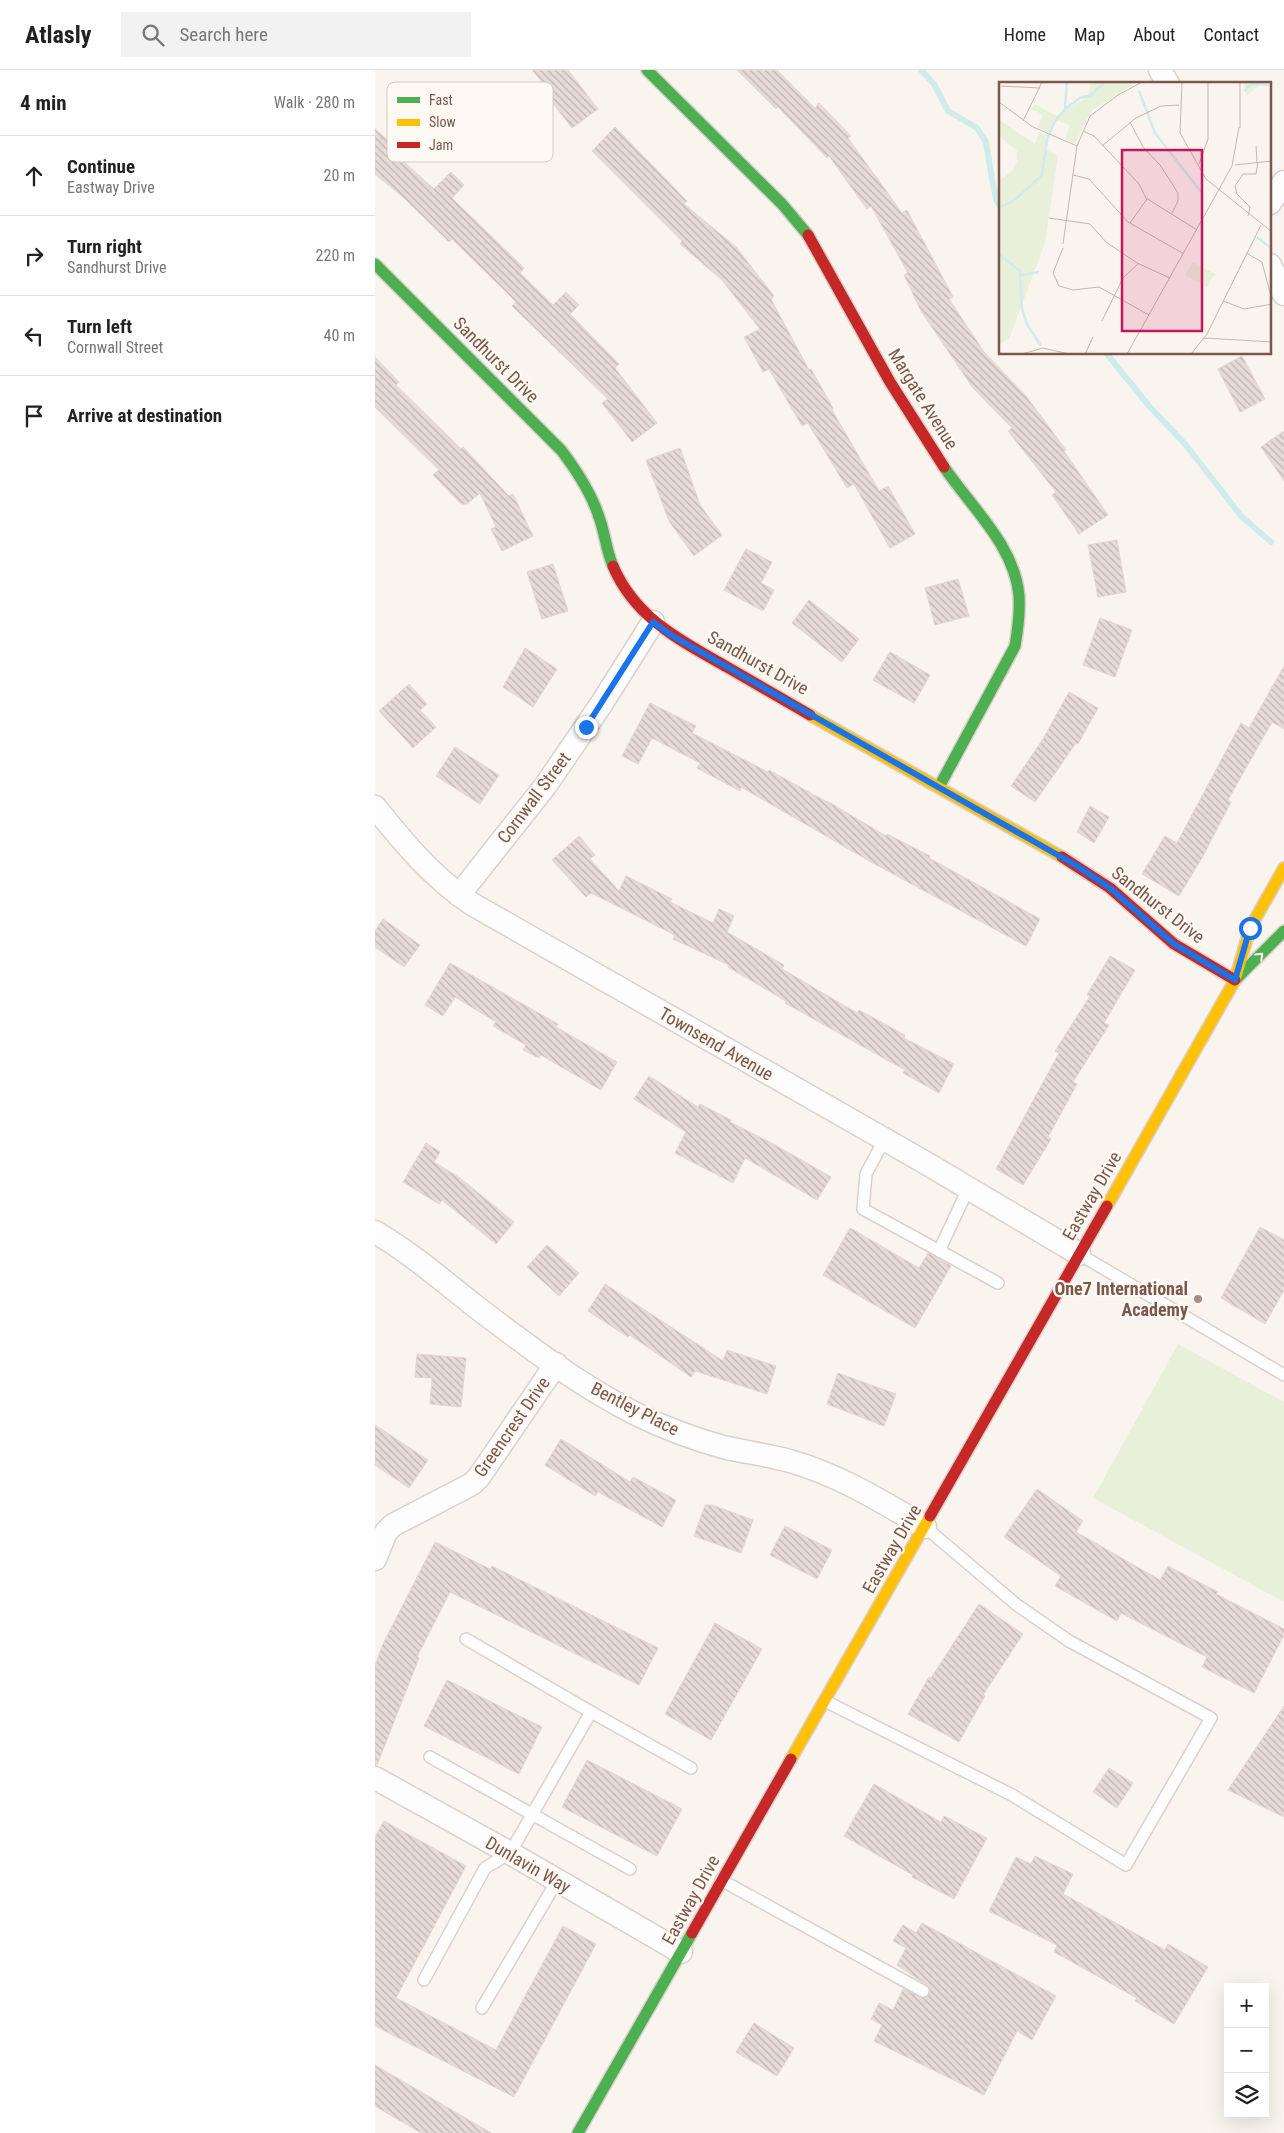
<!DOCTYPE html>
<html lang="en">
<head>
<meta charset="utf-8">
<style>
	body { margin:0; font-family:"Roboto Condensed",sans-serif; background:#f2f2f2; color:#222 }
	.controls { position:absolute; right:15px; bottom:15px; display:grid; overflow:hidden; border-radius:0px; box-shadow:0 5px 20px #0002 }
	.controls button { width:45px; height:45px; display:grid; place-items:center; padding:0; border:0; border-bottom:1px solid #e0e0e0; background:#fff; color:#222; font:25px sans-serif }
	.stop { position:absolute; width:15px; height:15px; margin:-11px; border:4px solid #1a73e8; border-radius:50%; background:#fff }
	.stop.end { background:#1a73e8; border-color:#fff; box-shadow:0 1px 5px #0008 }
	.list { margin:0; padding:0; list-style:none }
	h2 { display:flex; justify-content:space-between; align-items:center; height:65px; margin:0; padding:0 20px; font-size:21px }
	h2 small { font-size:16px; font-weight:400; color:#767676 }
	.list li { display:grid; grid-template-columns:32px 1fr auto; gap:15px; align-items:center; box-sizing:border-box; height:80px; padding:0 20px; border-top:1px solid #e0e0e0 }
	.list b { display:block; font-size:19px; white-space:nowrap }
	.list p { margin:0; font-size:16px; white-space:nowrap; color:#767676 }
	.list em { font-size:16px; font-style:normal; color:#767676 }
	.icon { flex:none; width:28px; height:28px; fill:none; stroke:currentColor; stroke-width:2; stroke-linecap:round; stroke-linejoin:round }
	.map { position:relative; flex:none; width:909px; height:2063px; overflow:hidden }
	header { display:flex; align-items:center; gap:30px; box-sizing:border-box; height:70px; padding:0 25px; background:#fff; border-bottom:1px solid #e0e0e0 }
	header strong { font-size:24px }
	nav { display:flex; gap:28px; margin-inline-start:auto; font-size:18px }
	.search { width:350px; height:45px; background:#f2f2f2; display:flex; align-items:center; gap:12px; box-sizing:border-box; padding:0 18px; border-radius:0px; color:#767676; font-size:19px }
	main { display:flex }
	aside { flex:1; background:#fff }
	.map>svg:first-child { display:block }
	.pitch { fill:#e9f0d9 }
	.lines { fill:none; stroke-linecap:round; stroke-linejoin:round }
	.stream { stroke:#cfeceb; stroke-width:6 }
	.building { fill:url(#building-back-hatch); stroke:#e3d6d0 }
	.lane-casing { stroke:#dad1cd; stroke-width:14 }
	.street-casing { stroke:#dad1cd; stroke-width:25 }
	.fast-casing { stroke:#dacfca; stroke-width:14 }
	.slow-casing { stroke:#dacfca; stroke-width:14 }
	.jam-casing { stroke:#dacfca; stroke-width:14 }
	.lane { stroke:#fefdfd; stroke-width:11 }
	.street { stroke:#fefdfd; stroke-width:22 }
	.fast { stroke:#4caf50; stroke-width:11 }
	.slow { stroke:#ffc107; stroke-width:11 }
	.jam { stroke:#c62828; stroke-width:11 }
	.oneway { stroke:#fff9f3 }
	.route { stroke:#1a73e8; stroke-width:6 }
	.poi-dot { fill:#a78d84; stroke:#fff9f3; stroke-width:2 }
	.labels { text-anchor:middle; stroke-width:4.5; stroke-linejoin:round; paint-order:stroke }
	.street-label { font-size:18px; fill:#7b564b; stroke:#fff9f3 }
	.poi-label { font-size:18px; font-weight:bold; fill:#7b564b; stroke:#fff9f3; text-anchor:end }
	.inset-river { fill:none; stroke:#cfeceb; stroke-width:2.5 }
	.inset-road { fill:none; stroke:#c7b5ad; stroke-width:1 }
	.view { fill:#c2185b; fill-opacity:0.15; stroke:#c2185b; stroke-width:2.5 }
	.inset-edge { fill:none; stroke:#7b564b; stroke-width:2.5 }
	.key { fill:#fff9f3; stroke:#d7c8c1; stroke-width:1 }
	.key-label { font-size:14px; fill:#7b564b }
</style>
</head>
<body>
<header>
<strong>Atlasly</strong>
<div class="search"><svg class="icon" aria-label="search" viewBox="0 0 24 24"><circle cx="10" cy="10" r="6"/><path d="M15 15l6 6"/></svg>Search here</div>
<nav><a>Home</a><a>Map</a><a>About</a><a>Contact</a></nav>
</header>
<main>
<aside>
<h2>4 min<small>Walk · 280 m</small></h2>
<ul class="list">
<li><svg class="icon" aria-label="ahead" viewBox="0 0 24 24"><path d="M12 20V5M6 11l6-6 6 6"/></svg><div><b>Continue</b><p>Eastway Drive</p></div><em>20 m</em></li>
<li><svg class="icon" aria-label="right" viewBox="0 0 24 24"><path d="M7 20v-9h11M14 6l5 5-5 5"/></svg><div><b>Turn right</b><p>Sandhurst Drive</p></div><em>220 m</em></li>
<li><svg class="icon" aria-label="left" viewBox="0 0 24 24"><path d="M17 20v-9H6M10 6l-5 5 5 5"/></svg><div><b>Turn left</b><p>Cornwall Street</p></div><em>40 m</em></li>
<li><svg class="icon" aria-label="arrive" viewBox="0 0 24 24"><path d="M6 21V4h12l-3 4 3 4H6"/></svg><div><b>Arrive at destination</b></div></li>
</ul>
</aside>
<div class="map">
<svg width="909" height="2063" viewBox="0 0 909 2063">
	<defs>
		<pattern id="building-back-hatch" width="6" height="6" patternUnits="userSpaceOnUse" patternTransform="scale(1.25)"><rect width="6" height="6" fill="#e7dbd6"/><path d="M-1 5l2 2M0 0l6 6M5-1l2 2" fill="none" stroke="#c0b4b0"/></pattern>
	</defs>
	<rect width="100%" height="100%" fill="#faf4ef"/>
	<path class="pitch" d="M803,1274L909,1332V1532L718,1428Z"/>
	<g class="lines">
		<g class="stream">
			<path d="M546,0L559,14L573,41L602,58L611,72L617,109L621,129L625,137"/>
			<path d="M732,284L774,336L811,375L866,446L896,472"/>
		</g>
	</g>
	<g class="building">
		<path d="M157,0H193L223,39L197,58L173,27L177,24Z"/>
		<path d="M362,0H402L440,38L444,33L476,66L473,68L527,143L532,140L578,227L574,229L609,282L651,326L691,380L689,381L733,445L704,464L677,425L681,422L633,361L637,358L598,318L546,241L529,205L533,203L496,136L492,139L454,86L452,88L403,37L401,39Z"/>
		<path d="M240,57L312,131L309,134L361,177L399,226L396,229L434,300L436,299L458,338L457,340L504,421L513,416L540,464L515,478L479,414L472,418L433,353L427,356L394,299L388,302L369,267L385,259L347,210L305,174L307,171L217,81Z"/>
		<path d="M0,59L15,72L18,68L34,83L28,91L59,119L76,102L89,115L77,128L149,198L145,203L178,235L191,222L204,235L195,244L244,294L240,298L282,353L257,372L227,333L233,329L137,236L141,232L77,169L74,172L29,128L0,104Z"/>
		<path d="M867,286L890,329L865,342L843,299Z"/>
		<path d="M0,287L24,312L21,315L86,379L88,377L134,426L138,424L158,466L127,481L116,459L121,457L105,423L92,434H86L58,405L64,400L0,337Z"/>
		<path d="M909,361V411L886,377Z"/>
		<path d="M305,378L325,435L347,465L319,486L294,451L271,390Z"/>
		<path d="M742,470L751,522L723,527L713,475Z"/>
		<path d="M371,479L397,492L386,513L399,520L388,541L349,520Z"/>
		<path d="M178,494L193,541L167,549L152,502Z"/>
		<path d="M583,509L594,546L560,555L550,518Z"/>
		<path d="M434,530L484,569L467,592L417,553Z"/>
		<path d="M725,548L757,560L740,607L708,595Z"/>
		<path d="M150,578L182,599L158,637L128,617Z"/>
		<path d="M515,582L555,605L539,633L498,610Z"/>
		<path d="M909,596V659L897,652L853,730L856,732L827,788L804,826L767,804L790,766L802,773L866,653L874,658Z"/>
		<path d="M34,614L52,634L45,640L61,657L38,678L4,641Z"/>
		<path d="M694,622L723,638L703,674L701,673L660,732L636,716L668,669Z"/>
		<path d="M275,633L321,656L317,663L393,702L394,700L452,732V731L511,766L512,764L555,786L554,788L665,849L651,876L496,792L366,717L365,721L322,698L325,693L277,668L263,694L247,686Z"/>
		<path d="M80,677L124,705L105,734L61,706Z"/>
		<path d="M715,736L734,747L719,773L702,762Z"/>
		<path d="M204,766L220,785L215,789L244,821L251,806L297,829L295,832L338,853L344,839L359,846L352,862L409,895L407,899L482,943L484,940L530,965L529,968L579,994L564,1023L528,1003L530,1000L410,933L411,931L353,897L354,895L298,869L300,865L216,823L211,827L177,790Z"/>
		<path d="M8,849L45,875L29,897L0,877V861Z"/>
		<path d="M735,886L760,900L729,953L734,955L698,1012L702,1014L673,1067L676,1069L648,1115L621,1099L684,983L680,981L715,926L712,925Z"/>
		<path d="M75,893L183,954L181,957L242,992L226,1020L166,985L164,988L148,980L151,975L118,956L121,952L80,927L68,946L50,935Z"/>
		<path d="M274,1006L323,1037L325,1034L356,1050L355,1052L402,1076L456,1107L442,1130L370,1088L358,1113L300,1083L311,1062L259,1029Z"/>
		<path d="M51,1073L65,1082L59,1092L85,1108L139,1152L121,1174L67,1130L64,1134L28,1112Z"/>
		<path d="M885,1157L909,1170V1220L890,1254L846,1228Z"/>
		<path d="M475,1158L544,1198L553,1183L576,1196L540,1258L448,1205Z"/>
		<path d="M172,1175L204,1203L184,1226L152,1197Z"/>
		<path d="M230,1214L348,1291L352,1280L401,1296L392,1324L320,1301L316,1307L255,1265L253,1267L213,1241Z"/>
		<path d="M42,1284L91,1288L86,1337L55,1334L57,1308L40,1307Z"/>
		<path d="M463,1303L521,1324L509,1356L452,1334Z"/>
		<path d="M0,1355L53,1390L34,1418L0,1395Z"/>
		<path d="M186,1369L255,1412L258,1407L301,1430L287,1457L223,1422L220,1426L170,1395Z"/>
		<path d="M662,1419L708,1451L701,1462L785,1510L793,1496L843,1522L841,1524L909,1559V1565L879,1623L827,1597L832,1587L746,1543L742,1551L680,1516L686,1506L629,1467Z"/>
		<path d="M330,1435H337L378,1450L366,1483L319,1466Z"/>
		<path d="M410,1456L457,1480L442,1509L395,1485Z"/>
		<path d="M60,1472L115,1499L117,1496L283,1578L264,1615L75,1522L42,1587L44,1588L2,1695H0V1595L8,1574Z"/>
		<path d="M604,1534L648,1564L608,1625L610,1626L584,1672L533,1644L554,1607L556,1608Z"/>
		<path d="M340,1553L387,1579L336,1670L290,1644Z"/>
		<path d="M72,1610L167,1657L144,1704L49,1656Z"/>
		<path d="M909,1636V1747L853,1720Z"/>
		<path d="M212,1690L307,1739L282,1786L187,1737Z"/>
		<path d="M734,1698L758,1713L742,1738L718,1722Z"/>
		<path d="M499,1714L566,1752L569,1746L612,1768L579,1829L537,1807L538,1805L469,1766Z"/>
		<path d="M9,1751L91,1796L21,1928L121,1980L188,1856L221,1874L139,2027L0,1956V1767Z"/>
		<path d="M660,1786L698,1804L688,1824L790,1880L793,1874L833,1897L799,1954L760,1931L762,1928L679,1882L682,1875L614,1841L641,1787L656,1794Z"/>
		<path d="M547,1853L681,1926L657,1970L642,1961L609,2025L499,1971L507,1955L496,1949L504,1933L518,1940L528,1919L548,1928L555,1924V1920L552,1915L522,1895L531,1878L518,1871L528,1855L541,1863Z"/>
		<path d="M379,1953L419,1978L402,2006L361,1982Z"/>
		<path d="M0,1995L116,2063H46L0,2036Z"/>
	</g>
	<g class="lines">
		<g class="lane-casing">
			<g id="lane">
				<path d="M509,1070L491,1104L488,1139L623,1213"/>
				<path d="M564,1181L593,1119"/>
				<path d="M704,1184L909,1305"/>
				<path d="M450,1631L637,1725L751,1795L836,1648L694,1571L642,1535L550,1457"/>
				<path d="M216,1642L316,1698"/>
				<path d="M55,1687L255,1799"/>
				<path d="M346,1810L548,1921"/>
				<path d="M49,1910L110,1798L135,1783L216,1642L91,1569"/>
				<path d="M107,1938L182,1811"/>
			</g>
		</g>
		<g class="street-casing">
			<g id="street">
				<path d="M785,0L793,14"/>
				<path d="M895,133L909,112"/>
				<path d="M895,195L909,224"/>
				<path d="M0,737C29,773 57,807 97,834L551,1093L704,1184"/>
				<path d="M84,825L171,715L227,633L278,552"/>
				<path d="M0,1162C36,1183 67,1210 100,1236C151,1275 205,1316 263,1345C290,1358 319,1369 348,1377C370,1382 393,1385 415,1391C464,1405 506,1431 550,1457"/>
				<path d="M0,1489L11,1462L18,1455L97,1414L104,1407L181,1294"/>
				<path d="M0,1708L135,1783L306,1882"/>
			</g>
		</g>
		<g class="fast-casing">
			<g id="fast">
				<path d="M272,0L407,134L433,165"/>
				<path d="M0,194L186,380C202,401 216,422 224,447C230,463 231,480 238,496"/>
				<path d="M564,717L640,576C643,559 645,543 644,526C640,476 596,437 569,397"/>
				<path d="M861,909L909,861"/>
				<path d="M203,2063L317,1863"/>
			</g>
		</g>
		<g class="slow-casing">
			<g id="slow">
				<path d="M435,645L687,787"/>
				<path d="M732,1136L860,910L875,858L909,798"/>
				<path d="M416,1689L555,1446"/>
			</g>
		</g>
		<g class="jam-casing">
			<g id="jam">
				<path d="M433,165L515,312L569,397"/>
				<path d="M238,496C260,548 306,571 352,597C380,613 407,629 435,645"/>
				<path d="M687,787L735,818L799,874L860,910"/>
				<path d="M555,1446L732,1136"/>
				<path d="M317,1863L416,1689"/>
			</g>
		</g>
		<use href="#lane" class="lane"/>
		<use href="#street" class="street"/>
		<use href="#fast" class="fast"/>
		<use href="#slow" class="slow"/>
		<use href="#jam" class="jam"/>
	</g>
	<defs><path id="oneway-chevron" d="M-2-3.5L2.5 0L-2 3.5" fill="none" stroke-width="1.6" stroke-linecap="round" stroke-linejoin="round" transform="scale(1.25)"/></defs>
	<use class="oneway" href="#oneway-chevron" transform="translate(885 886) rotate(-44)"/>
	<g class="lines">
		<path class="route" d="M211,657L278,552L296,565L702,796L735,818L799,874L860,910L875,858"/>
	</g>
	<circle class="poi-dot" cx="823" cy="1229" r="5"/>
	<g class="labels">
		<g class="street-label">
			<text transform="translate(121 290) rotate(45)" y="6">Sandhurst Drive</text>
			<text transform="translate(548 329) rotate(58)" y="6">Margate Avenue</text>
			<text transform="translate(383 593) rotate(29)" y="6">Sandhurst Drive</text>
			<text transform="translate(159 728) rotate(-53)" y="6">Cornwall Street</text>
			<text transform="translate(783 835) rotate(38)" y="6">Sandhurst Drive</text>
			<text transform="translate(341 974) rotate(30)" y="6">Townsend Avenue</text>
			<text transform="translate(717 1126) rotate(-60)" y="6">Eastway Drive</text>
			<text transform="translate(260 1339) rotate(27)" y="6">Bentley Place</text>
			<text transform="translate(137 1357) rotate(-55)" y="6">Greencrest Drive</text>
			<text transform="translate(517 1479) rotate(-60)" y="6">Eastway Drive</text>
			<text transform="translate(153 1795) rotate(30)" y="6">Dunlavin Way</text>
			<text transform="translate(316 1830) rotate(-61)" y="6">Eastway Drive</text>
		</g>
		<g class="poi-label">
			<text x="813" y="1225">One7 International<tspan x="813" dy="21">Academy</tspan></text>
		</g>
	</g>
	<g transform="translate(624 12)">
		<rect width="272" height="272" fill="#faf4ef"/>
		<path d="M92,0H132L133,3L92,29L76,62L66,57L71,43L57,38L51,51L38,45L44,33L33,27L36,22L58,34L89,14ZM244,0H260V3L248,14ZM0,38L36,62L40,50L49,54L46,67L59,74L46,161L10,257L0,262V99L13,89L18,79V69L0,54Z" fill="#e9f0d9"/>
		<path d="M81,26L90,31L83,46L66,40L68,35L74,37Z" fill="#e9f0d9"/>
		<path d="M194,180L216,192L208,205L186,193Z" fill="#e9f0d9"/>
		<path class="inset-river" d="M140,9L156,51L202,110M245,9L252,2L273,3M66,26L68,0M0,126L16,118L43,93L48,58L55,41L66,27L81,16L92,13L106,0M258,155L273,167M0,172L21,189L23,227L28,242L42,264M23,193L40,190"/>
		<path class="inset-road" d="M183,0L181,51L207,97L273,150M241,0V46M2,4L41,6M0,20L34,45L78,64M24,39L43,0M131,40L144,65L161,83L179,111V119L173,131M84,49L95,54L140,102L147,116L198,148M103,64L137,36L162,24L180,23M257,64L258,81M200,82L209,57V0M236,83L273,79M74,93L90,97L129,140L185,172M249,134L251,125L238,112L236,104L244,92H257L259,80M50,136L91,142L107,160L138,181L171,196M131,141L148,117M64,162L78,64L91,34L119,13L143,0M64,166L54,191L60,204L74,208L100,205L150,233M247,171L263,180L273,218M224,219L245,227L273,222M103,239L124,196L139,182M205,256L273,260M23,272L44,266L70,272M86,272L94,255M128,272L233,84L240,45M192,272L208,252L262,143"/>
		<path class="view" d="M123,68H203V249H123Z"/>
		<rect width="272" height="272" class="inset-edge"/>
	</g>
	<rect x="12" y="12" width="166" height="80" rx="8" class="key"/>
	<rect x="22" y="27" width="23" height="6" fill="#4caf50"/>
	<rect x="22" y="49" width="23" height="7" fill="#ffc107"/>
	<rect x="22" y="72" width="23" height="6" fill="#c62828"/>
	<g class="key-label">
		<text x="54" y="35">Fast</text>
		<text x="54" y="57">Slow</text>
		<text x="54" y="80">Jam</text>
	</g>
</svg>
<div class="controls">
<button>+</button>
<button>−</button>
<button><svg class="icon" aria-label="layers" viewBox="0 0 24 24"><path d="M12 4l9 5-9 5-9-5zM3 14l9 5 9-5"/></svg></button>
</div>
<div class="stop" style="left:875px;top:858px"></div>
<div class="stop end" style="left:211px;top:657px"></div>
</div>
</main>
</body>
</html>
